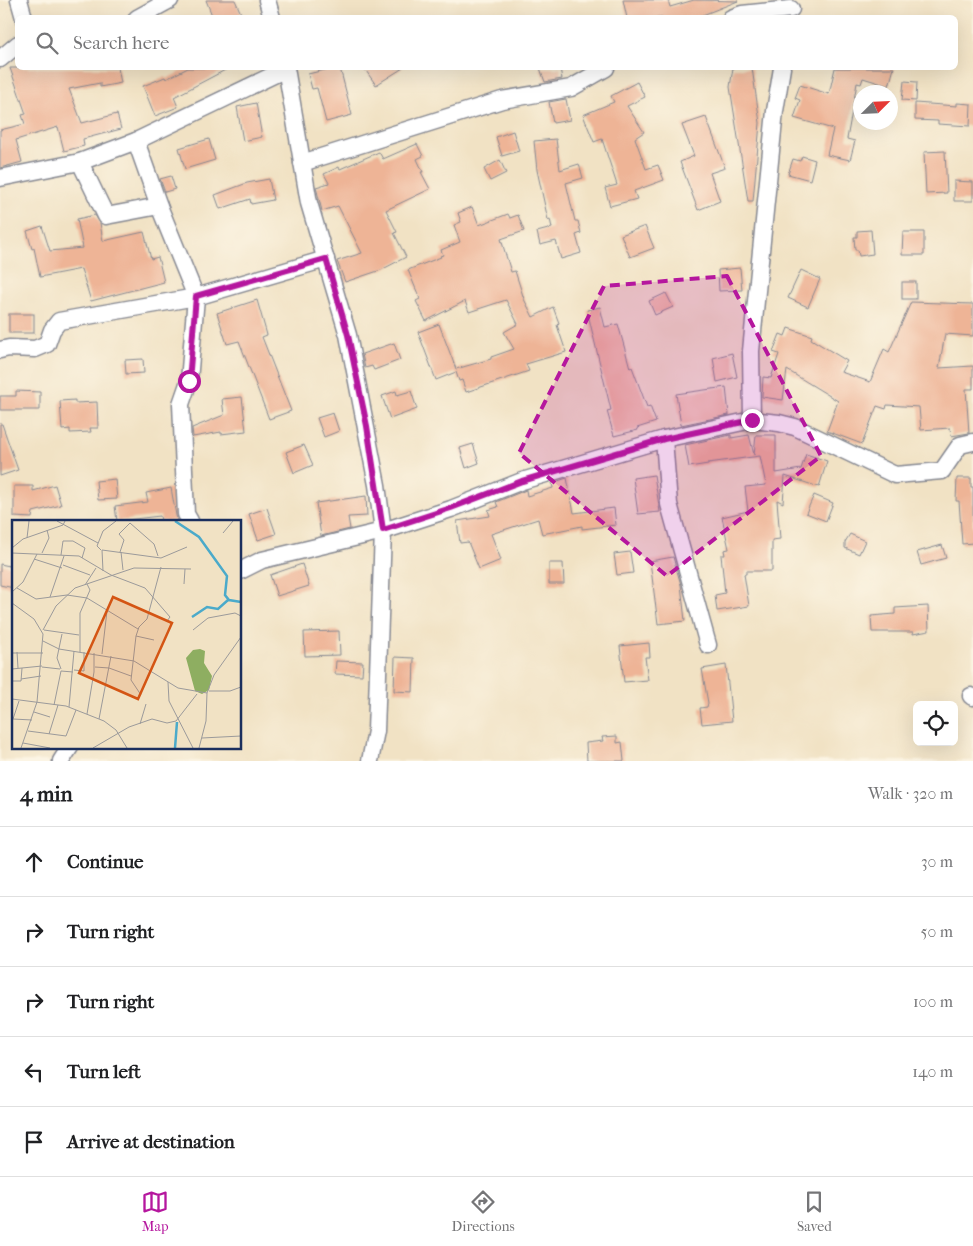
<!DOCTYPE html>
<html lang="en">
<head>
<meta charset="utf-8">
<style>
	body { margin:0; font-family:"IM FELL French Canon",serif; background:#f2f2f2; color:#202124 }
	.controls { position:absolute; right:15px; bottom:15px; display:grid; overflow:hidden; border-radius:8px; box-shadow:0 5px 20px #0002 }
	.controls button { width:45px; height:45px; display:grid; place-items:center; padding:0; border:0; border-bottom:1px solid #e0e0e0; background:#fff; color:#202124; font:25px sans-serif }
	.compass { position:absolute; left:853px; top:85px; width:45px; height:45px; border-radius:50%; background:#fff; box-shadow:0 5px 20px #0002; rotate:66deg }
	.stop { position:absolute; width:15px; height:15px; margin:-11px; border:4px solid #b5179e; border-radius:50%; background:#fff }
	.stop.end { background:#b5179e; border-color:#fff; box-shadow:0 1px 5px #0008 }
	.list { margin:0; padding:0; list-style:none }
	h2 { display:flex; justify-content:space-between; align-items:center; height:65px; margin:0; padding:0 20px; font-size:21px }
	h2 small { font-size:16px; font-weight:400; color:#757577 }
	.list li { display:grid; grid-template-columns:32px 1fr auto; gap:15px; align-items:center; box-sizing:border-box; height:70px; padding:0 20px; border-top:1px solid #e0e0e0 }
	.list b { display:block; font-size:19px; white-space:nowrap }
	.list em { font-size:16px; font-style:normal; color:#757577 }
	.icon { flex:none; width:28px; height:28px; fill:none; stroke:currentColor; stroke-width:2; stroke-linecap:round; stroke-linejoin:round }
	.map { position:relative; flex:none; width:973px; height:761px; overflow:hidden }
	.search { position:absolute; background:#fff; box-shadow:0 5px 20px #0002; left:15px; right:15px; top:15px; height:55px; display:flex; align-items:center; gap:12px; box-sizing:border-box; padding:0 18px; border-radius:8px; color:#757577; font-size:19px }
	.sheet { height:415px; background:#fff }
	nav { display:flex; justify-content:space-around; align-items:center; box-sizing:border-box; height:70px; border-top:1px solid #e0e0e0; background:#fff; font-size:14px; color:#757577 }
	nav a { display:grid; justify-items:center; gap:2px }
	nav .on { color:#b5179e }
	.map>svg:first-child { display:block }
	.building { fill:#eeb496 }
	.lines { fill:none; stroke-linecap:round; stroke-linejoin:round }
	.street-casing { stroke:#868891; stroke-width:19 }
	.street { stroke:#fff; stroke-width:16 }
	.route { stroke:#b5179e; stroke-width:6 }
	.marked { fill:#b5179e; fill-opacity:0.2; stroke:#b5179e; stroke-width:4; stroke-dasharray:10 6; stroke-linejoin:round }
	.inset-river { fill:none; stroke:#4baaca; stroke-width:2.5 }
	.inset-road { fill:none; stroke:#9b9a9b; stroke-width:1 }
	.view { fill:#d45514; fill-opacity:0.15; stroke:#d45514; stroke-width:2.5 }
	.inset-edge { fill:none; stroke:#1b2f5e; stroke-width:2.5 }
</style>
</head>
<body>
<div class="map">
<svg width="973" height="761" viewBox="0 0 973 761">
	<rect width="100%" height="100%" fill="#fcf5e5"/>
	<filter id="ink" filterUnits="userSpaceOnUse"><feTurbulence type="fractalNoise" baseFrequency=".02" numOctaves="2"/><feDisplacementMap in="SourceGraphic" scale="10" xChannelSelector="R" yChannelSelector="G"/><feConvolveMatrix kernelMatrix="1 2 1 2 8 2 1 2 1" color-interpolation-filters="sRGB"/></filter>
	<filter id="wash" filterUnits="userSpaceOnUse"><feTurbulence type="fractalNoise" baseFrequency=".0096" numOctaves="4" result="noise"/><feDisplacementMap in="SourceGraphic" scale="20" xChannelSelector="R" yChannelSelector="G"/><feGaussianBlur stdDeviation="1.12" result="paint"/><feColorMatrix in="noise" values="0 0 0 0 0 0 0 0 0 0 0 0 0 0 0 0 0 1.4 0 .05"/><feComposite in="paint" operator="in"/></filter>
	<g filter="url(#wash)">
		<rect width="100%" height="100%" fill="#f1e2c4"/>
		<g id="blocks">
			<g class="building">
				<path d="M206,0H235L243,18H213Z"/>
				<path d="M623,0H668L670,7L694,0L738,1L695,18H627Z"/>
				<path d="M10,68H118L121,83L100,87V83L69,89L82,123L117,114L121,129L83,139L84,146L64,151L58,127L16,140L22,162L0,168V130L25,124L22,115L26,114Z"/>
				<path d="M188,68H229L174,97L178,107L155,116L143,86L165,77L166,79Z"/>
				<path d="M333,68H340L352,115L326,122L317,88L312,89L308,74Z"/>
				<path d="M364,68H403L376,85Z"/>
				<path d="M540,68H560L562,79L545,82Z"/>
				<path d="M733,68H752L760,123L753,201H748L730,87Z"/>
				<path d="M835,68H894L889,86L863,78L861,84L857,83L847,139L855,141L850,160L827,155L833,129L794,118L800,100L795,98L800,85L829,94Z"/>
				<path d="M904,81L917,82L916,101L902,100Z"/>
				<path d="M637,82L645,97L627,106L644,132L635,138L646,169L658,165L664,180L634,191L637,199L610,206L605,188L617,185L602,139L594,142L583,115L614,102L611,96Z"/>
				<path d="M566,99L570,120L553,123L549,102Z"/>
				<path d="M256,103L262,137L243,141L237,107Z"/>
				<path d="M915,103L957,106V103L971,104L970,126L938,124V121L915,120Z"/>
				<path d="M706,117L725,168L710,173L720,201L698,210L680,162L694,156L682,125Z"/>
				<path d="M513,131L519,151L502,156L496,137Z"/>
				<path d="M209,139L215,160L185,169L179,148Z"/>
				<path d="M556,139L560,170L579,164L583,178L566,183L575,221H578L581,233L576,235L581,253L561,259L556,241L540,245L537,232L552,228L550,219L548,220L537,170L534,141Z"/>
				<path d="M417,144L423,156L417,159L423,172H421L430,189L386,210L397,232L394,233L406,257L381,270L345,282L337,261L362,253L338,206L322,211L316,187L329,183L324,174L339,167L340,169L379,152L383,159Z"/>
				<path d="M945,151L947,193L926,194L924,152Z"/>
				<path d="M802,156L815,160L810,180L788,174L793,159L800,161Z"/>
				<path d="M500,160L506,173L490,181L484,169Z"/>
				<path d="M171,176L175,189L165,192L160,179Z"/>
				<path d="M269,179L273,200L251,204L250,199L220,209L215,195L247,183Z"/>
				<path d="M954,181L973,182V201H954Z"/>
				<path d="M472,207L479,225L508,214L510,218L518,215L524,231L501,239L511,272L515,271L524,299L533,317L553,307L559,323L557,325L566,352L526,364L529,371L466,392L462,380L459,381L456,372L436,380L418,332L439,324L456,369L491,359V357L514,349L504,332L518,324L506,300L469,312L465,301L426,321L416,301L420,299L408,270L441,257L440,256L443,255L441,250L460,242L454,225L461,222L458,213Z"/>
				<path d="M95,215L100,223L103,241L144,232L151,259L158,257L164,282L91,301L81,269L40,277L34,248L32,249L27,231L42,226L50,251L83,248L77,219Z"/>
				<path d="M645,226L654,248L630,257L621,235Z"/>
				<path d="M871,230L873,254L859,256L858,250H855L854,237H857V231Z"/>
				<path d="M903,232H924V255H902Z"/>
				<path d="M740,268L742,290L719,291L718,270Z"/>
				<path d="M801,270L820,279L808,307L788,298Z"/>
				<rect x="902" y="282" width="14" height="17"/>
				<path d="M666,293L673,307L655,315L649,301Z"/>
				<path d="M257,300L267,335L262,337L291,411L269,419L239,341L227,344L217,313Z"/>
				<path d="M911,302L973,304V336L945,334L939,368L973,366V389H966L969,433L951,436L950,428L921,430L919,407L887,405L886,409L877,406L862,444L827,431L838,401L787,370L783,400L762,397L763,377L771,378L779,354L773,352L780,334L785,336L788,328L812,336L811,339L847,361L841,372L870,382L884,349L889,352Z"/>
				<path d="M600,307L605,327L618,324L630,368L632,367L647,407L650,406L656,422L637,428L638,430L614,436L607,411L611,410L587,310Z"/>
				<rect x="9" y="314" width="25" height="19"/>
				<path d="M394,343L400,360L374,370L372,366L365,368L362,354Z"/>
				<path d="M732,353L737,377L717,382L713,358Z"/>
				<path d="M143,359L144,373L126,374L125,360Z"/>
				<path d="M726,387L729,415L681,425L676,394Z"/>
				<path d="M16,391L40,392V410H0V396H16Z"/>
				<path d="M396,391L397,395L411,391L417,409L390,419L382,396Z"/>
				<path d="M242,397L246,431L221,434V432L193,437L192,428L224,415L222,399Z"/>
				<path d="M75,400V403L97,402L98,428H90L91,432L70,433V429L62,430L60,401Z"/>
				<path d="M333,413L339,431L324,437L317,418Z"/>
				<path d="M0,424H2L18,470L0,476Z"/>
				<path d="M731,435V438L749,435L754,455L756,435H776V473L801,469L806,454L827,461L819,487L785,476L783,503L777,500L780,539L772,540V571H746V574H744L749,606L717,611L715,595L725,593L721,555H725L724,550L729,549L722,517L748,511L745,487L766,485L760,456L708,463V464L689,467L685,445Z"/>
				<path d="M473,444L479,463L466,468L460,448Z"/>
				<path d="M304,445L313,465L294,473L286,452Z"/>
				<path d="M654,475L660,512L638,514L633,478Z"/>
				<path d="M567,478L574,513L614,508L616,525L582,529V526L542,534L538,519L491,534L501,560L479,569L468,542L460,543L457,521L490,516L488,510L498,507L496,502L526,490L527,496L553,488L552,483Z"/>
				<path d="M957,478H971V487H973V543L962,544L959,501H956Z"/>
				<path d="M115,479L117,499L98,500L96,481Z"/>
				<path d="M55,485L61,505L33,512L32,518L14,517V486H33V491Z"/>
				<path d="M171,488L177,521H161L160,516L117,521L115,506L148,502L146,493Z"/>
				<path d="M814,495L833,503L826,521L806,513Z"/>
				<path d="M366,496L367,516L348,517L350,529L321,536L316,503Z"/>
				<path d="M267,508L276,534L258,540L249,514Z"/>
				<path d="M850,534L865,541L859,554L845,548V542Z"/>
				<path d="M942,545L946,558L921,565L917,552Z"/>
				<path d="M630,552L633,573L617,575L614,554Z"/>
				<path d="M673,557L681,585L685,621L658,624L650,561Z"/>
				<path d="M549,563H563L564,584H549Z"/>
				<path d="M0,564L14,567V588L0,585Z"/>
				<path d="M302,564L309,586L277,596L270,575Z"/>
				<path d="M928,606L929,631L913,634V632H872L871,616L895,614V608Z"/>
				<path d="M339,631L340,655L305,656L304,632Z"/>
				<path d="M649,643L650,657H645L648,680L624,682L620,646Z"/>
				<path d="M395,657L414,658L413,692L394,691Z"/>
				<path d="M336,661L363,662L362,675L335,674Z"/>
				<path d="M726,665L732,721L702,724L700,708L707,707L708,703L702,669Z"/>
				<path d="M617,736V743L622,742L624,761H587L586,743L603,741L602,737Z"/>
			</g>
		</g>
	</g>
	<g filter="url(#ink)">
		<use href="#blocks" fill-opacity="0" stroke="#868891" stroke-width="1"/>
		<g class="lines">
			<g class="street-casing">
				<g id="street">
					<path d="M19,0L24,18"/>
					<path d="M267,0L272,18"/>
					<path d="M137,18L170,0"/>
					<path d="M731,18L742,14L791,9"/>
					<path d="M0,59L18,44"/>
					<path d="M286,68L309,203L348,335L377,485L383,531L376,731L370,761"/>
					<path d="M136,141L159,206L196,297L189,381L181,404L186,514L190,521"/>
					<path d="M80,162L106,216L159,206"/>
					<path d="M302,163L502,100L571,88L606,68"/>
					<path d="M0,178L80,162L136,141L286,69"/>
					<path d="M0,350L9,348L35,349L47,344L52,330L59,321L196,297L326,259"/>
					<path d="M752,420L751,351L775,111L782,68"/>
					<path d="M664,439L669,504L708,645"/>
					<path d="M240,571L262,560L383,531L451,509L522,481L664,439L752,420L779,423L795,427L895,475L942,471L960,445L973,442"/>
					<path d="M971,696L973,697"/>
					<path d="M61,761L70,747"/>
				</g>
			</g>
			<use href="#street" class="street"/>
		</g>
	</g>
	<g class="lines" filter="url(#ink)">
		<path class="route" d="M189,381L196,296L326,259L348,335L367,426L383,530L451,508L522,481L664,439L752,420"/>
	</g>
	<path class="marked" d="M727,276L821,456L667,576L519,453L604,286Z"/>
	<g transform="translate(12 520)">
		<rect width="229" height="229" fill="#f1e2c4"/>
		<path d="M188,129L193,131L192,143L200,156L197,170L190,174L183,171L174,138L181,130Z" fill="#8eae61"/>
		<path class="inset-river" d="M163,1L187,17L215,56L213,75L217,80L229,82M180,97L195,87L206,89L216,80M163,228L165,202"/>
		<path class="inset-road" d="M45,1L86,23M211,13L221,1M15,18L17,1M0,28L11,19L51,5L53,1M89,30L85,26L91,11L104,1M108,32L112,20L107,14L118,3L142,24L146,36M109,32L111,50M0,33L67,36L99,55L133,68L158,97L155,101M30,33L37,18L35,10M49,35L51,21H61L73,28L70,38M22,39L50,48M51,45L78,55M91,51L90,30L149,38L175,27M172,64L173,49M73,65L84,48M5,68L24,79L55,75L75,78L126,109M0,72L11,62L25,34M38,77L52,36M0,83L22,99L31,114L25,182L9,228M31,110L44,86L63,68L122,48L179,49M32,110L67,115M181,110L196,98L223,93L229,96M124,116L142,120M31,121L47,129L122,141L166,168L195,173M5,132L6,148M68,132V93L78,70L75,64M0,133H31M90,134L95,91M30,147L48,149M83,147L97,148L119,156M0,149L30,146M49,149L45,138L50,114M62,150L72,151V132M9,159L29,156M0,161H9L10,148M156,162L157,181L181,228M197,171H218L229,167M129,175L119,160L124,116L127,107L135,99L149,47M0,179L54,186L92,201L104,210L115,228M42,185L49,151L61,152M57,187L62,131M22,192L38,197M75,194L82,152V133M1,199L7,181M1,199L20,200M87,199L99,136M128,204L134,184M16,211L54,216L64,190M37,214L46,185M190,218L229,216M11,223L38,228M81,228L117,207L140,199L155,203L164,201L185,174M187,228L194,201L195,173L202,155L229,117"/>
		<path class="view" d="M101,77L160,103L126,179L67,153Z"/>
		<rect width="229" height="229" class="inset-edge"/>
	</g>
</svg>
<div class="controls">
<button><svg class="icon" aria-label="locate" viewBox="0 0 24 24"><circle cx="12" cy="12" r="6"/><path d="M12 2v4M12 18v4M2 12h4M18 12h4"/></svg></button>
</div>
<svg class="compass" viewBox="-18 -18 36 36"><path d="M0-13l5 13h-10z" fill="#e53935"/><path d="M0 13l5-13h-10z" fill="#757577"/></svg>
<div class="stop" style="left:189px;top:381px"></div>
<div class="stop end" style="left:752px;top:420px"></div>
<div class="search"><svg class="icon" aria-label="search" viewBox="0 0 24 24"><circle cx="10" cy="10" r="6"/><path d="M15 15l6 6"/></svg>Search here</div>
</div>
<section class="sheet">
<h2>4 min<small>Walk · 320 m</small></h2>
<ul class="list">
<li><svg class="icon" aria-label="ahead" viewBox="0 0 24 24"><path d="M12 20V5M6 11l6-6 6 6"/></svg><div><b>Continue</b></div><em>30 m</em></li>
<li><svg class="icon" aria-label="right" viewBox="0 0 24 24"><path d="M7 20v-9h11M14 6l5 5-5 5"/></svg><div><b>Turn right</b></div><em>50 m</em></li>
<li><svg class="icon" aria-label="right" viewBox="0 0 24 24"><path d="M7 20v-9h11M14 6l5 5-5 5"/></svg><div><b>Turn right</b></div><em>100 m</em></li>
<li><svg class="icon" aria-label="left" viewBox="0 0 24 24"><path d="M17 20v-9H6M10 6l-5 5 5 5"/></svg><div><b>Turn left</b></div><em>140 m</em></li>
<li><svg class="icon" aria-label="arrive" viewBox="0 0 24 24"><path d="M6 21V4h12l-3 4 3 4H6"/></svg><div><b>Arrive at destination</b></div></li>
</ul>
</section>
<nav>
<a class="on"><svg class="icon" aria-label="map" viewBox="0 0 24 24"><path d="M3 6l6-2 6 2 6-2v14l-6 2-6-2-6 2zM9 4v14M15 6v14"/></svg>Map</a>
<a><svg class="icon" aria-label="directions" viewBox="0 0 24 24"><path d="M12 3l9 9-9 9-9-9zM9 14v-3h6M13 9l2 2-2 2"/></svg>Directions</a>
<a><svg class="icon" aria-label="saved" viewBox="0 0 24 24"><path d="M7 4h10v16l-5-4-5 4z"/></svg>Saved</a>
</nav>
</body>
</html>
